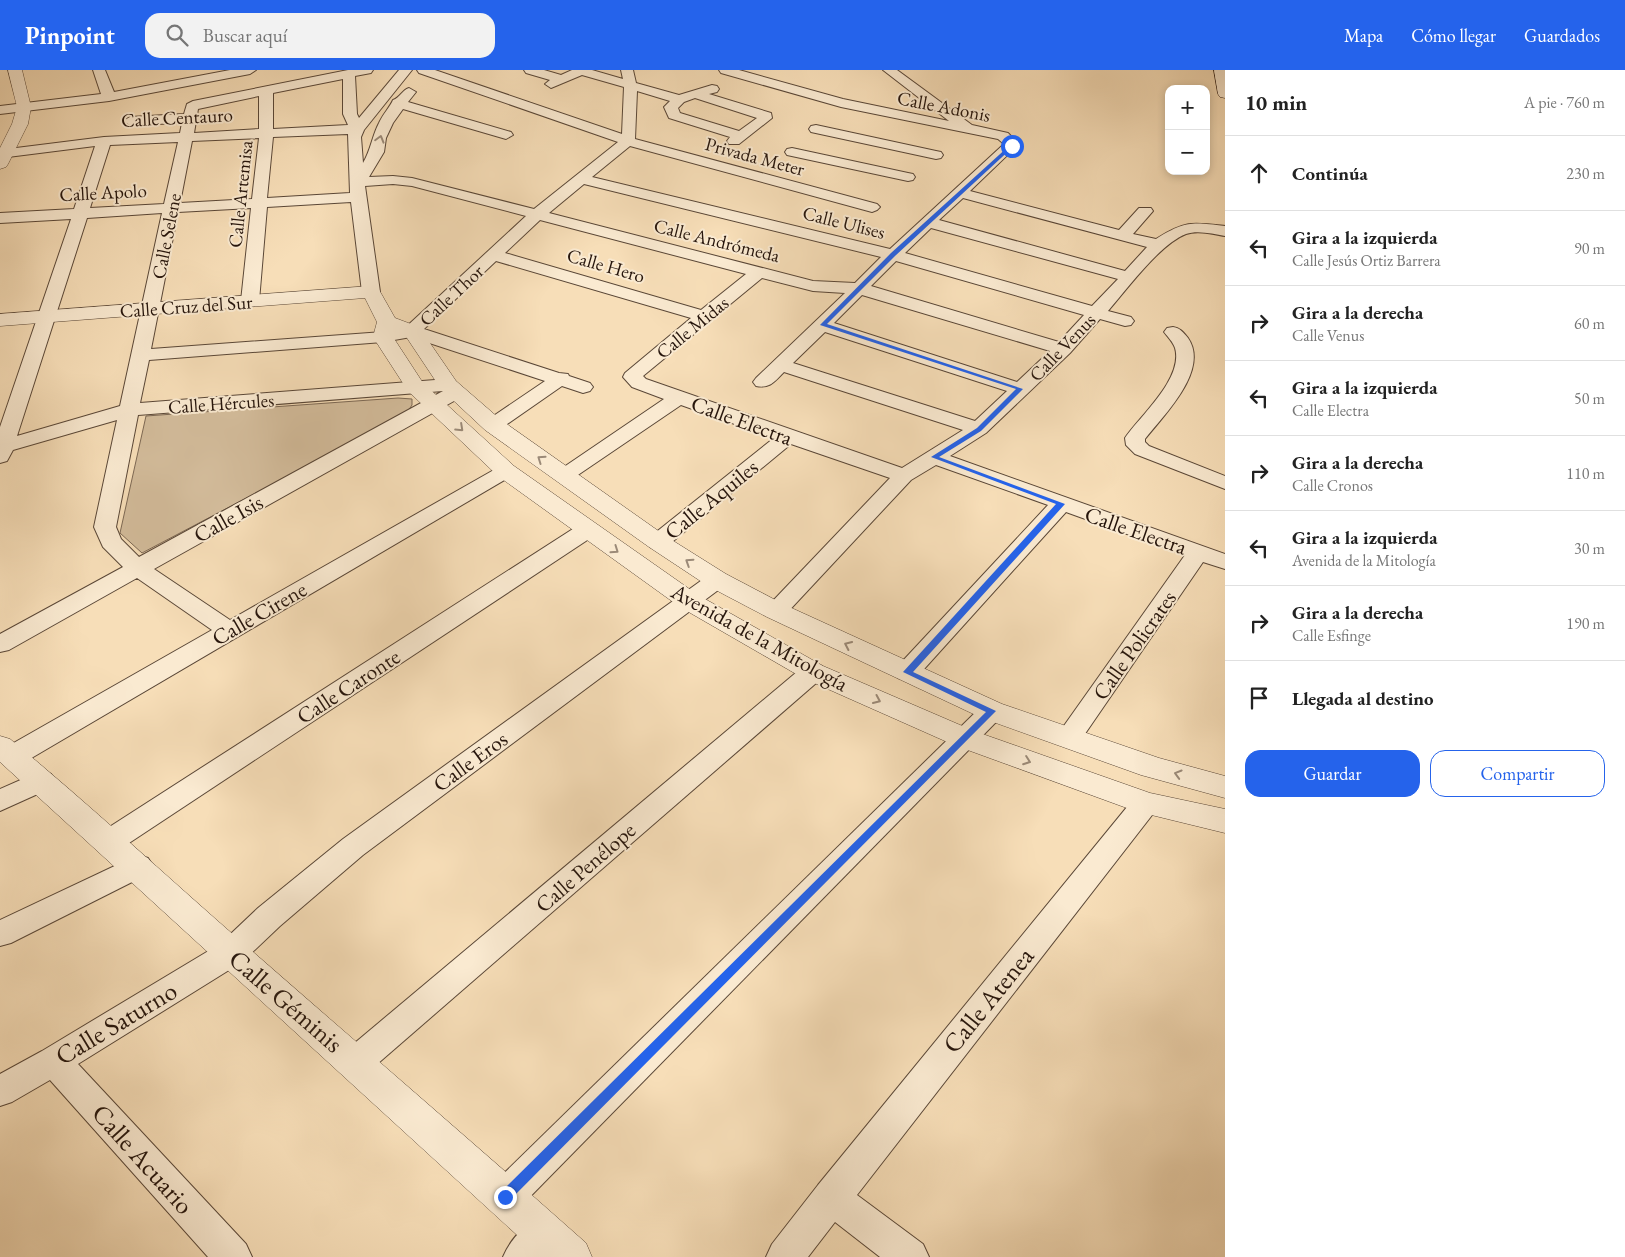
<!DOCTYPE html>
<html lang="es">
<head>
<meta charset="utf-8">
<style>
	body { margin:0; font-family:"EB Garamond",serif; background:#f2f2f2; color:#222 }
	.controls { position:absolute; right:15px; top:15px; display:grid; overflow:hidden; border-radius:10px; box-shadow:0 2px 8px #0003 }
	.controls button { width:45px; height:45px; display:grid; place-items:center; padding:0; border:0; border-bottom:1px solid #e0e0e0; background:#fff; color:#222; font:25px sans-serif }
	.stop { position:absolute; width:15px; height:15px; margin:-11px; border:4px solid #2563eb; border-radius:50%; background:#fff }
	.stop.end { background:#2563eb; border-color:#fff; box-shadow:0 1px 5px #0008 }
	.list { margin:0; padding:0; list-style:none }
	h2 { display:flex; justify-content:space-between; align-items:center; height:65px; margin:0; padding:0 20px; font-size:21px }
	h2 small { font-size:16px; font-weight:400; color:#767676 }
	.list li { display:grid; grid-template-columns:32px 1fr auto; gap:15px; align-items:center; box-sizing:border-box; height:75px; padding:0 20px; border-top:1px solid #e0e0e0 }
	.list b { display:block; font-size:19px; white-space:nowrap }
	.list p { margin:0; font-size:16px; white-space:nowrap; color:#767676 }
	.list em { font-size:16px; font-style:normal; color:#767676 }
	.actions { display:flex; gap:10px; padding:15px 20px }
	.actions a { flex:1; padding:11px 0; border:1px solid #2563eb; border-radius:15px; text-align:center; font-size:18px; color:#2563eb }
	.actions .main { background:#2563eb; color:#fff }
	.icon { flex:none; width:28px; height:28px; fill:none; stroke:currentColor; stroke-width:2; stroke-linecap:round; stroke-linejoin:round }
	.map { position:relative; flex:none; width:1225px; height:1187px; overflow:hidden }
	header { display:flex; align-items:center; gap:30px; box-sizing:border-box; height:70px; padding:0 25px; background:#2563eb; color:#fff }
	header strong { font-size:24px }
	nav { display:flex; gap:28px; margin-inline-start:auto; font-size:18px }
	.search { width:350px; height:45px; background:#f2f2f2; display:flex; align-items:center; gap:12px; box-sizing:border-box; padding:0 18px; border-radius:15px; color:#767676; font-size:19px }
	main { display:flex }
	aside { flex:1; background:#fff }
	.map>svg:first-child { display:block }
	.green { fill:#d3bc9b; stroke:#7c6854 }
	.lines { fill:none; stroke-linecap:round; stroke-linejoin:round }
	.minor-casing { stroke:#5a4737; stroke-width:2 }
	.tertiary-casing { stroke:#5a4737; stroke-width:1 }
	.secondary-casing { stroke:#26150c; stroke-width:1 }
	.minor { fill:#faead1; fill-rule:evenodd }
	.tertiary { fill:#faead1; fill-rule:evenodd }
	.secondary { fill:#faead1; fill-rule:evenodd }
	.oneway { stroke:#9b8a78 }
	.route { fill:#2563eb }
	.labels { text-anchor:middle; stroke-width:4; stroke-linejoin:round; paint-order:stroke }
	.far-street-label { font-size:19px; fill:#26150c; stroke:#faead1 }
	.street-label { font-size:22px; fill:#26150c; stroke:#faead1 }
	.near-street-label { font-size:26px; fill:#26150c; stroke:#faead1 }
</style>
</head>
<body>
<header>
<strong>Pinpoint</strong>
<div class="search"><svg class="icon" aria-label="search" viewBox="0 0 24 24"><circle cx="10" cy="10" r="6"/><path d="M15 15l6 6"/></svg>Buscar aquí</div>
<nav><a>Mapa</a><a>Cómo llegar</a><a>Guardados</a></nav>
</header>
<main>
<div class="map">
<svg width="1225" height="1187" viewBox="0 0 1225 1187">
	<rect width="100%" height="100%" fill="#f7deb8"/>
	<filter id="stains"><feTurbulence type="fractalNoise" baseFrequency=".004" numOctaves="4"/><feColorMatrix values="0 0 0 0 .2 0 0 0 0 .09 0 0 0 0 .02 0 0 0 .5 -.17"/></filter>
	<radialGradient id="worn" r=".72"><stop offset=".6" stop-color="#630" stop-opacity="0"/><stop offset="1" stop-color="#630" stop-opacity=".3"/></radialGradient>
	<path class="green" d="M398,328L412,329V335L406,344L142,483L120,463L146,346Z"/>
	<g class="lines">
		<g class="minor-casing">
			<g id="minor">
				<path d="M93,0H105L114,22L230,0H256L250,4L109,31L0,44V36L101,24Z"/>
				<path d="M348,0H373L371,3L355,6L357,44L359,48L399,0H412L364,60L361,67L363,93C371,80 372,66 379,53C383,44 390,37 393,30C400,28 402,20 409,18L416,22L408,32L511,62L513,65L506,69L403,39L393,53L386,68L384,82L369,107L393,106L412,108L534,139L618,72L419,3L417,0H435L622,64L624,17L582,5L551,18L545,14L550,10L526,3L524,0H544L561,5L572,0H592L623,9L621,0H633L636,13L679,25L712,15L717,16L719,19L717,22L709,24L771,43L772,48L739,74H729L727,71L730,67L669,48L664,37L670,31L637,21L635,69L877,134L880,137L877,140L872,142L630,76L592,107L890,179L1004,74L998,69L841,37L721,3L719,0H739L843,29L949,51L883,0H897L972,55L1008,63L1019,74L970,121L1119,160L1139,138H1151L1153,141L1133,164L1156,169C1185,151 1191,152 1225,156V166C1213,164 1198,160 1186,164C1160,174 1127,219 1108,241L1131,247L1134,251L1131,255L1125,256L1100,249L1070,283L986,363L950,386L1225,484V499L1203,492L1078,674L1069,676L1060,674L1056,667L1185,485L1066,442L916,608L907,610L898,608L894,602L898,596L1048,435L936,395L911,410L784,546L776,549L768,546L764,541L768,536L890,408L791,374L666,477L658,479L650,477L647,472L650,467L774,368L681,335L572,409L565,411L558,409L554,405L558,401L664,329L632,317L623,307L625,303L691,248L496,191L424,259L559,303L568,304L569,306L590,313L593,317L590,321L583,323L562,316L500,359L493,361L486,359L483,355L486,351L545,311L411,267L383,272L149,290L140,333L448,309L455,311L457,316L463,318L466,322L463,326L154,499L230,550L499,397L506,395L513,397L516,401L513,405L23,693L13,696L3,693L0,687L3,679L212,560L137,508L9,580L0,582V564L123,497L103,477L94,457L117,350L13,380L7,391L0,393V357L71,149L0,153V143L74,139L95,76L0,88V80L104,67L180,63L182,53L130,55L123,51L130,47L184,44L187,34L193,31ZM343,9V44L348,55L273,59V23ZM259,26V59L194,63L198,39ZM695,28L757,48L739,61L680,43L678,38L684,32ZM348,64L350,123L267,128L273,67ZM259,68L252,129L180,133L192,71ZM178,72L164,134L90,138L110,75ZM393,114L412,116L526,146L406,257L383,262L151,279L178,142L251,138L241,231L244,235L250,236L256,235L259,231L267,137L351,132L362,222L365,226L371,227L377,226L380,222L365,116ZM584,114L881,187L855,213L813,211L549,143ZM963,128L1147,177L1125,201L939,150ZM162,143L120,336L17,366L87,148ZM540,150L746,204L701,240L505,183ZM931,158L1118,209L1092,236L905,183ZM896,191L1084,245L1059,272L871,216ZM762,208L813,221L845,223L756,308L753,312L756,316C770,319 775,311 784,302L963,360L902,398L646,309L643,306ZM862,225L1050,281L1017,312L834,253ZM825,262L1007,321L975,351L793,293ZM443,321L139,487L121,469L116,457L138,345Z"/>
				<path d="M816,55L936,81L941,82L943,85L941,88L936,89L811,62L809,59L811,56Z"/>
				<path d="M792,78L908,103L913,104L915,107L913,110L908,111L787,85L785,82L787,79Z"/>
				<path d="M1173,257C1180,258 1183,262 1188,268C1210,300 1164,345 1145,369V372L1149,376L1225,406V419L1135,384L1126,375L1125,368C1140,346 1184,308 1175,278C1173,272 1168,267 1164,262L1167,258Z"/>
				<path d="M587,453L595,455L598,460L595,465L120,779L110,782L100,779L96,771L100,763L579,455Z"/>
				<path d="M717,503L725,505L729,510L725,515L363,785L280,856L242,892L78,994L246,1174L252,1187H208L50,1010L12,1032L0,1036V1004L42,981L220,874L258,838L343,769L709,505Z"/>
				<path d="M813,594L822,596L826,602L822,608L368,1002L356,1007L344,1002L339,992L344,982L804,596Z"/>
				<path d="M992,632L1001,635L1005,641L1001,647L518,1139L505,1144L492,1139L487,1127L492,1115L983,635Z"/>
				<path d="M41,701L51,704L55,711L51,718L0,741V719Z"/>
				<path d="M1146,723L1156,726L1160,733L1156,740L857,1125L923,1174L929,1187H880L835,1152L808,1187H766L772,1174L818,1115L1136,726Z"/>
				<path d="M138,785L148,788L153,796L148,804L11,873L0,876V850Z"/>
				<path d="M545,1145L558,1150L563,1163L558,1176L547,1187H503C511,1168 526,1153 545,1145Z"/>
			</g>
		</g>
		<g class="tertiary-casing">
			<g id="tertiary">
				<path d="M8,0H22L31,37L28,54L8,94L6,97L0,99V78L12,54L17,37Z"/>
				<path d="M371,216L378,218L395,248L419,257L456,311L501,350L667,467L726,504L785,535L1002,634L1159,688L1225,706V728L1141,705L982,648L767,547L708,516L649,477L485,360L441,319L405,265L394,261L393,267L423,313L514,396L698,525L823,596L974,661L1150,723L1225,739V763L1135,741L954,675L803,608L680,537L498,406L408,321L373,267L377,252L365,228L0,256V244Z"/>
				<path d="M0,666L10,669C90,735 166,806 244,874C358,974 473,1072 586,1173L592,1187H541L0,692Z"/>
			</g>
		</g>
		<g class="secondary-casing">
			<path id="secondary" d="M1214,0H1225V28L1220,27L1218,24Z"/>
		</g>
		<use href="#minor" class="minor"/>
		<use href="#tertiary" class="tertiary"/>
		<use href="#secondary" class="secondary"/>
	</g>
	<defs><path id="oneway-chevron" d="M-2-3.5L2.5 0L-2 3.5" fill="none" stroke-width="1.6" stroke-linecap="round" stroke-linejoin="round" transform="scale(1.25)"/></defs>
	<g class="oneway">
		<use href="#oneway-chevron" transform="translate(380 69) rotate(-74)"/>
		<use href="#oneway-chevron" transform="translate(460 358) rotate(43)"/>
		<use href="#oneway-chevron" transform="translate(541 389) rotate(-145)"/>
		<use href="#oneway-chevron" transform="translate(615 480) rotate(35)"/>
		<use href="#oneway-chevron" transform="translate(689 492) rotate(-147)"/>
		<use href="#oneway-chevron" transform="translate(848 575) rotate(-155)"/>
		<use href="#oneway-chevron" transform="translate(877 630) rotate(24)"/>
		<use href="#oneway-chevron" transform="translate(1027 691) rotate(20)"/>
		<use href="#oneway-chevron" transform="translate(1178 704) rotate(-164)"/>
	</g>
	<path class="route" d="M1010,75L1014,76L895,186L827,254L1023,319L981,361L939,387L1065,434L913,602L996,641L509,1131L505,1133L500,1131L499,1127L500,1123L986,642L903,602L1056,434L931,387L977,358L1016,319L820,255L891,183Z"/>
	<g class="labels">
		<g class="far-street-label">
			<text transform="translate(944 36) rotate(11)" y="7">Calle Adonis</text>
			<text transform="translate(177 47) rotate(-3)" y="7">Calle Centauro</text>
			<text transform="translate(755 86) rotate(15)" y="7">Privada Meter</text>
			<text transform="translate(103 122) rotate(-3)" y="7">Calle Apolo</text>
			<text transform="translate(240 124) rotate(-84)" y="7">Calle Artemisa</text>
			<text transform="translate(844 152) rotate(14)" y="7">Calle Ulises</text>
			<text transform="translate(166 166) rotate(-79)" y="7">Calle Selene</text>
			<text transform="translate(717 170) rotate(14)" y="7">Calle Andrómeda</text>
			<text transform="translate(606 195) rotate(16)" y="7">Calle Hero</text>
			<text transform="translate(451 225) rotate(-43)" y="7">Calle Thor</text>
			<text transform="translate(186 236) rotate(-4)" y="7">Calle Cruz del Sur</text>
			<text transform="translate(692 257) rotate(-39)" y="7">Calle Midas</text>
			<text transform="translate(1062 277) rotate(-46)" y="7">Calle Venus</text>
			<text transform="translate(221 333) rotate(-4)" y="7">Calle Hércules</text>
		</g>
		<g class="street-label">
			<text transform="translate(742 350) rotate(20)" y="8">Calle Electra</text>
			<text transform="translate(711 429) rotate(-39)" y="8">Calle Aquiles</text>
			<text transform="translate(228 448) rotate(-29)" y="8">Calle Isis</text>
			<text transform="translate(1136 460) rotate(19)" y="8">Calle Electra</text>
			<text transform="translate(259 543) rotate(-30)" y="8">Calle Cirene</text>
			<text transform="translate(760 567) rotate(29)" y="8">Avenida de la Mitología</text>
			<text transform="translate(1134 575) rotate(-55)" y="8">Calle Policrates</text>
			<text transform="translate(348 616) rotate(-33)" y="8">Calle Caronte</text>
			<text transform="translate(470 691) rotate(-36)" y="8">Calle Eros</text>
			<text transform="translate(585 797) rotate(-41)" y="8">Calle Penélope</text>
		</g>
		<g class="near-street-label">
			<text transform="translate(988 930) rotate(-51)" y="9">Calle Atenea</text>
			<text transform="translate(286 931) rotate(41)" y="9">Calle Géminis</text>
			<text transform="translate(116 953) rotate(-31)" y="9">Calle Saturno</text>
			<text transform="translate(143 1089) rotate(48)" y="9">Calle Acuario</text>
		</g>
	</g>
	<rect width="100%" height="100%" filter="url(#stains)"/>
	<rect width="100%" height="100%" fill="url(#worn)"/>
</svg>
<div class="controls">
<button>+</button>
<button>−</button>
</div>
<div class="stop" style="left:1012px;top:76px"></div>
<div class="stop end" style="left:505px;top:1127px"></div>
</div>
<aside>
<h2>10 min<small>A pie · 760 m</small></h2>
<ul class="list">
<li><svg class="icon" aria-label="ahead" viewBox="0 0 24 24"><path d="M12 20V5M6 11l6-6 6 6"/></svg><div><b>Continúa</b></div><em>230 m</em></li>
<li><svg class="icon" aria-label="left" viewBox="0 0 24 24"><path d="M17 20v-9H6M10 6l-5 5 5 5"/></svg><div><b>Gira a la izquierda</b><p>Calle Jesús Ortiz Barrera</p></div><em>90 m</em></li>
<li><svg class="icon" aria-label="right" viewBox="0 0 24 24"><path d="M7 20v-9h11M14 6l5 5-5 5"/></svg><div><b>Gira a la derecha</b><p>Calle Venus</p></div><em>60 m</em></li>
<li><svg class="icon" aria-label="left" viewBox="0 0 24 24"><path d="M17 20v-9H6M10 6l-5 5 5 5"/></svg><div><b>Gira a la izquierda</b><p>Calle Electra</p></div><em>50 m</em></li>
<li><svg class="icon" aria-label="right" viewBox="0 0 24 24"><path d="M7 20v-9h11M14 6l5 5-5 5"/></svg><div><b>Gira a la derecha</b><p>Calle Cronos</p></div><em>110 m</em></li>
<li><svg class="icon" aria-label="left" viewBox="0 0 24 24"><path d="M17 20v-9H6M10 6l-5 5 5 5"/></svg><div><b>Gira a la izquierda</b><p>Avenida de la Mitología</p></div><em>30 m</em></li>
<li><svg class="icon" aria-label="right" viewBox="0 0 24 24"><path d="M7 20v-9h11M14 6l5 5-5 5"/></svg><div><b>Gira a la derecha</b><p>Calle Esfinge</p></div><em>190 m</em></li>
<li><svg class="icon" aria-label="arrive" viewBox="0 0 24 24"><path d="M6 21V4h12l-3 4 3 4H6"/></svg><div><b>Llegada al destino</b></div></li>
</ul>
<div class="actions"><a class="main">Guardar</a><a>Compartir</a></div>
</aside>
</main>
</body>
</html>
